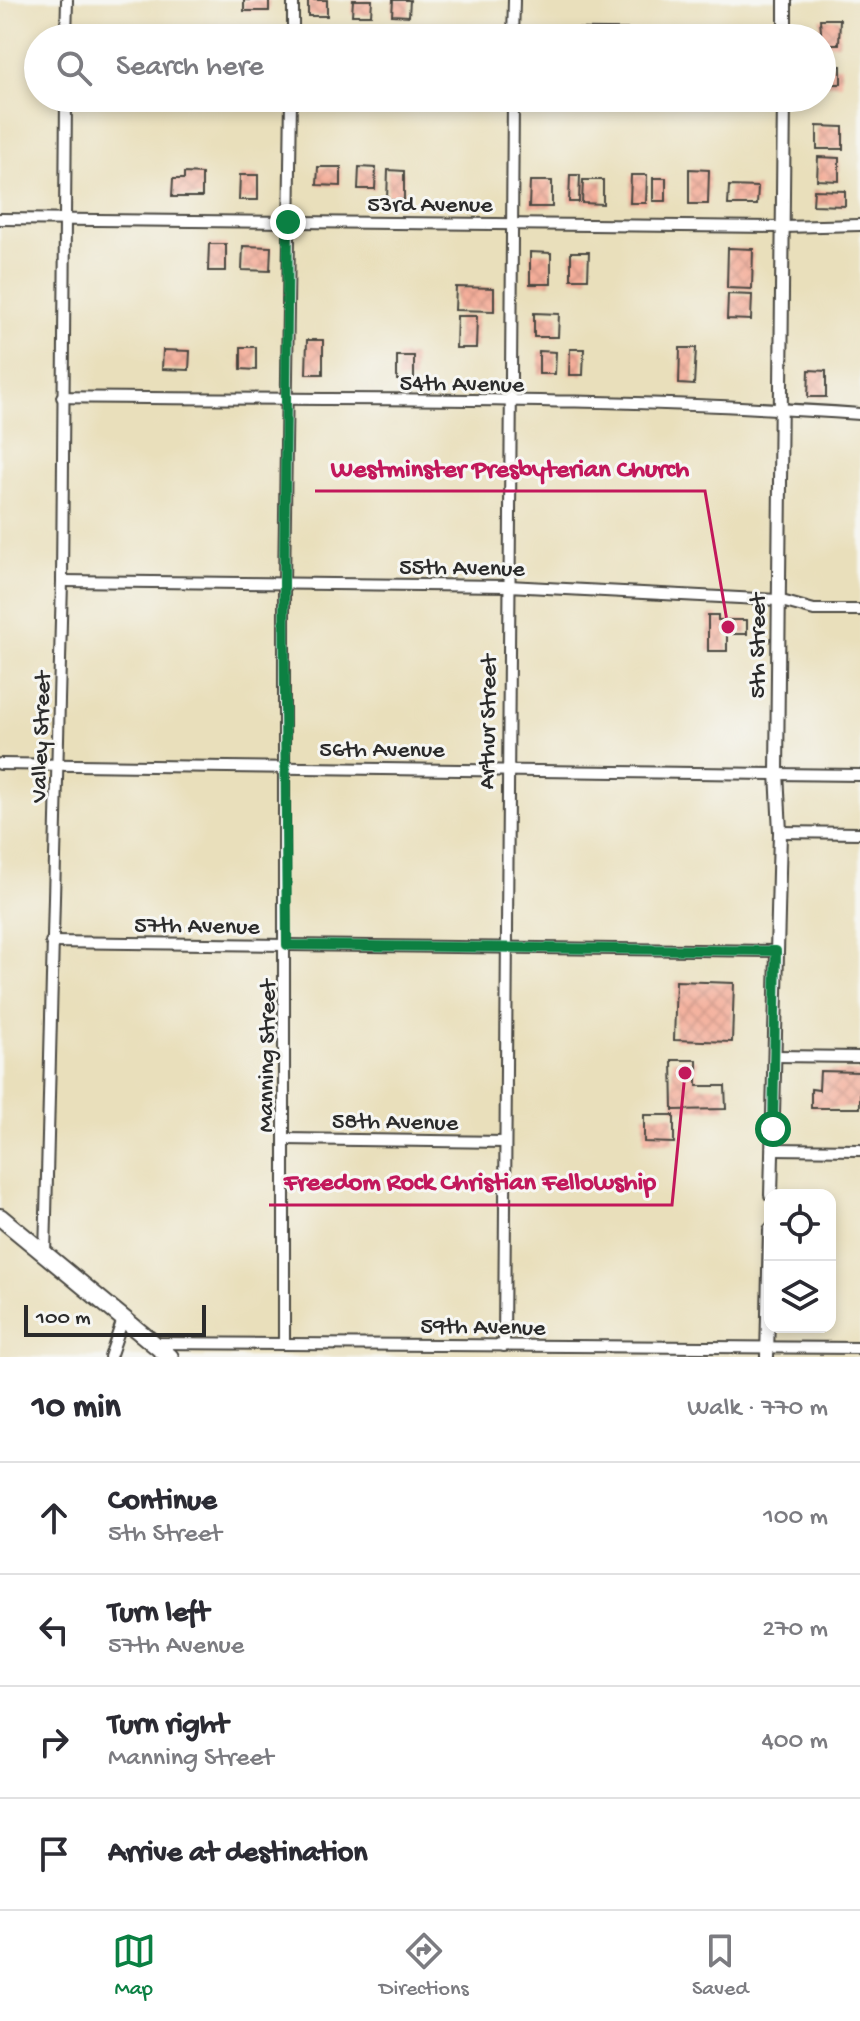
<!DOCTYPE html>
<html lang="en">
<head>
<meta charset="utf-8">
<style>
	body { margin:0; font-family:"Gochi Hand",sans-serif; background:#f2f2f3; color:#2b2b33 }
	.controls { position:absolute; right:24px; bottom:24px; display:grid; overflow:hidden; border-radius:16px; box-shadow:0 4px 12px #0003 }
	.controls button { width:72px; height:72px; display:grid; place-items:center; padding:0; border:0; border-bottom:2px solid #e1e1e2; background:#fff; color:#2b2b33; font:40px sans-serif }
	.scale { position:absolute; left:24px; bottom:20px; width:182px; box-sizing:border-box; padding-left:8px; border:4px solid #2b2b2b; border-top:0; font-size:22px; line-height:28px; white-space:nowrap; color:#2b2b2b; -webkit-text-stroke:6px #f6f6f2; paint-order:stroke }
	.stop { position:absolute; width:24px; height:24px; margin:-18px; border:6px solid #0b8043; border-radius:50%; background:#fff }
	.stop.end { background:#0b8043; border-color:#fff; box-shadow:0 2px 8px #0008 }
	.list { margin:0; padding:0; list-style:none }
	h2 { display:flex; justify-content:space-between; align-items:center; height:104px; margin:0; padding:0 32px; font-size:34px }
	h2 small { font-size:26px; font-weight:400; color:#7c7c81 }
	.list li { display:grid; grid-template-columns:52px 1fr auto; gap:24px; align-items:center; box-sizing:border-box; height:112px; padding:0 32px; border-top:2px solid #e1e1e2 }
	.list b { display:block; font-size:30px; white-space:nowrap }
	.list p { margin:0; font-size:26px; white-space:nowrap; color:#7c7c81 }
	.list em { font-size:26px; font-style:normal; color:#7c7c81 }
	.icon { flex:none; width:44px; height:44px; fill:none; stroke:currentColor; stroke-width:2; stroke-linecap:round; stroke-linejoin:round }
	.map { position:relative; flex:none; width:860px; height:1357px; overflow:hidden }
	.search { position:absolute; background:#fff; box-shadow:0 4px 12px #0003; left:24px; right:24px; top:24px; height:88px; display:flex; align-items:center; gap:20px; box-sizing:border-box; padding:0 28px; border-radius:44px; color:#7c7c81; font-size:30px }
	.sheet { height:552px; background:#fff }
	nav { display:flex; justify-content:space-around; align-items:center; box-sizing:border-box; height:112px; border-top:2px solid #e1e1e2; background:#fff; font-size:22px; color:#7c7c81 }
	nav a { display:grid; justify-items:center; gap:4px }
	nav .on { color:#0b8043 }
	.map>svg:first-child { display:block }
	.building { fill:url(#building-cross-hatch) }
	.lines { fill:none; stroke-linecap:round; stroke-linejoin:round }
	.minor-casing { stroke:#484641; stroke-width:14 }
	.tertiary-casing { stroke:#484641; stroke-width:16 }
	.primary-casing { stroke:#484641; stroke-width:20 }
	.minor { stroke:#fff; stroke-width:10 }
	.tertiary { stroke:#fff; stroke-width:12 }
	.primary { stroke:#fff; stroke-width:16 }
	.route { stroke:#0b8043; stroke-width:10 }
	.labels { text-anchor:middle; stroke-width:6; stroke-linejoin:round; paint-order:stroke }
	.street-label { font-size:24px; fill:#2b2b2b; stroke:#f6f6f2 }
	.leader { fill:none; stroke:#c2185b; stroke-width:3 }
	.callout-dot { fill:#c2185b; stroke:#f6f6f2; stroke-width:3 }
	.callout-label { font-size:26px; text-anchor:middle; font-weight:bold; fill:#c2185b; stroke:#f6f6f2; stroke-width:6; stroke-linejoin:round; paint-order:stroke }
</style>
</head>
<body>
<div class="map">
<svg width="860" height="1357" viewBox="0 0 860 1357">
	<defs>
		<pattern id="building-cross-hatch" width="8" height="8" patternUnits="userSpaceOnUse" patternTransform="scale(2)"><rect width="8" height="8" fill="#f4ad99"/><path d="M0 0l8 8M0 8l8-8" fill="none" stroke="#d19584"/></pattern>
	</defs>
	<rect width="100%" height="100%" fill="#f6f6f2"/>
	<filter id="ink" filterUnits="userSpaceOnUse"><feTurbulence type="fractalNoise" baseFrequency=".0125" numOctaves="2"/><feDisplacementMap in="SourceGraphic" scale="16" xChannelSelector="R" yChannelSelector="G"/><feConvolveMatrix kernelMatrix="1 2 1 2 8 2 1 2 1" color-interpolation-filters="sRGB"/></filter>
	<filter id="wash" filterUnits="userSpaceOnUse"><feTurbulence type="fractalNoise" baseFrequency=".006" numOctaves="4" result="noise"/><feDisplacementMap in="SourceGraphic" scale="32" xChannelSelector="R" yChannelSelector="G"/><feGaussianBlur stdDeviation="1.8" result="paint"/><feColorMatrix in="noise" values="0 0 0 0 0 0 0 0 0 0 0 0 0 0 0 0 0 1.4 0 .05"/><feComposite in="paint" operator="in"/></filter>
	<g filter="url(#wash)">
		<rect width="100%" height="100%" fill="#e9dfbb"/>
		<g id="blocks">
			<g class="building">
				<rect x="244" y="0" width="25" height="11"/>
				<rect x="308" y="0" width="19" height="16"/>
				<path d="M353,0H372L371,15H352Z"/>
				<path d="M393,0H410L409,16L392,15Z"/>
				<path d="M820,19H840L839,44H822Z"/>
				<rect x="822" y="66" width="19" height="18"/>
				<path d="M817,126L843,127V149H817Z"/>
				<path d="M818,157L839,158V181L817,180Z"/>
				<path d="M318,167H341V186L317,185Z"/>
				<path d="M359,167L376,168L375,189H358Z"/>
				<path d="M689,169L709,170L708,204H689Z"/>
				<path d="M388,170L404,171V200H387Z"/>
				<path d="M184,173L202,174V197H172L173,179H184Z"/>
				<path d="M240,175H258V200H239Z"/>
				<path d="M570,175H580L579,202H569Z"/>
				<path d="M631,175H647L646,203H630Z"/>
				<rect x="653" y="178" width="13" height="23"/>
				<path d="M583,180H603V204L582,203Z"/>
				<path d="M530,181H552V207H529Z"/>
				<path d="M729,186L758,187L757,205H728Z"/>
				<path d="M814,190L845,191V206L813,205Z"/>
				<path d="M209,244H226V271H208Z"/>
				<path d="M243,246L271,247L270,271L242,270Z"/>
				<path d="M728,248L753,249L752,289L727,288Z"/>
				<path d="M530,252L551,253V284H530Z"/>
				<path d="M571,252H589L588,279H571Z"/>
				<path d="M456,287L494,288V311L455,310Z"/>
				<path d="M728,294L752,295L751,320L727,319Z"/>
				<path d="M534,313L559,314L558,337H534Z"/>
				<path d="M457,316H477L476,348H456Z"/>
				<path d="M307,340H323V374H306Z"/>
				<path d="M241,347H256V370L241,369Z"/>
				<path d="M680,348H696L694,385L679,384Z"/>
				<path d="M570,349H584L583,375H569Z"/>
				<path d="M163,350L190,351L189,370L162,369Z"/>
				<path d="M539,351L556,352L555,374H539Z"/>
				<rect x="397" y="356" width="17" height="24"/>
				<path d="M809,370L826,371V397H808Z"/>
				<path d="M708,615H718V620H747V634H727V651H708Z"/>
				<path d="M676,981L734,983L732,1042L674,1040Z"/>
				<path d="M672,1060H697V1086H725L726,1109L673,1110Z"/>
				<path d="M820,1071L860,1072V1108H811V1089L819,1090Z"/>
				<path d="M644,1115H674V1143L644,1142Z"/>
			</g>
		</g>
	</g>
	<g filter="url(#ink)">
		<use href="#blocks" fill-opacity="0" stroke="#484641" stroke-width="2"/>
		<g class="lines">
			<g class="minor-casing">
				<g id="minor">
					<path d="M66,38L67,0"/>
					<path d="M89,38L513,34L785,37"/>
					<path d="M293,38V0"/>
					<path d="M513,38L514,0"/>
					<path d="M0,219L783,227L860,225"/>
					<path d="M62,397C328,401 595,395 860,414"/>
					<path d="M62,581L508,586L778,600L814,610H860"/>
					<path d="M0,764L860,775"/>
					<path d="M780,832L860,833"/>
					<path d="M51,942L776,951"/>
					<path d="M775,1056L860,1057"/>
					<path d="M284,1139L505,1142"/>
					<path d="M772,1149L860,1150"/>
					<path d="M45,1255L62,581L66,98"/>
					<path d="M284,1342V583L291,98"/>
					<path d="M154,1343L860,1348"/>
					<path d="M504,1346L513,98"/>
					<path d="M110,1357L123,1319"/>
				</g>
			</g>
			<g class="tertiary-casing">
				<g id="tertiary">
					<path d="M785,38V0"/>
					<path d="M771,1195L780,832L777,772L784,98"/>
					<path d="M767,1357L770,1230"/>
				</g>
			</g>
			<g class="primary-casing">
				<path id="primary" d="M0,1217L170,1357"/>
			</g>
			<use href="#minor" class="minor"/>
			<use href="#tertiary" class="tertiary"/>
			<use href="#primary" class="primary"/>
		</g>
	</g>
	<g class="lines" filter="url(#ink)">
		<path class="route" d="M288,222L284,583L287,945L776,951L773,1129"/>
	</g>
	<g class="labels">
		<g class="street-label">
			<text x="430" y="211">53rd Avenue</text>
			<text transform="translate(462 382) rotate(1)" y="8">54th Avenue</text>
			<text transform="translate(462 566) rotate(1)" y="8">55th Avenue</text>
			<text transform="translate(756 646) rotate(-90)" y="8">5th Street</text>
			<text transform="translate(486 722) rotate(-89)" y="8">Arthur Street</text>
			<text transform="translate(39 737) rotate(-88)" y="8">Valley Street</text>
			<text x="382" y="756">56th Avenue</text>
			<text transform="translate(197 924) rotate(1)" y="8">57th Avenue</text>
			<text transform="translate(265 1056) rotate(-89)" y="8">Manning Street</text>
			<text transform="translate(395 1120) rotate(1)" y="8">58th Avenue</text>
			<text transform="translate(483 1325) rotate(1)" y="8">59th Avenue</text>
		</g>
	</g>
	<path class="leader" d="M728 627L705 491H315M685 1073L672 1205H269"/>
	<g class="callout-dot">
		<circle cx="728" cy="627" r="8"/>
		<circle cx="685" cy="1073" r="8"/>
	</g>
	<g class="callout-label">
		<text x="510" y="476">Westminster Presbyterian Church</text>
		<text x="470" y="1189">Freedom Rock Christian Fellowship</text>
	</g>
</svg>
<div class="controls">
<button><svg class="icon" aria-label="locate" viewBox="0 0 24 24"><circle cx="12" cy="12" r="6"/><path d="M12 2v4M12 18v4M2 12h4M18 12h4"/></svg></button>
<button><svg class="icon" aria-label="layers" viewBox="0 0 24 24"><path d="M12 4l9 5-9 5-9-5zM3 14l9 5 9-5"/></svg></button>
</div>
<div class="scale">100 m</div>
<div class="stop" style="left:773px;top:1129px"></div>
<div class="stop end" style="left:288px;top:222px"></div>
<div class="search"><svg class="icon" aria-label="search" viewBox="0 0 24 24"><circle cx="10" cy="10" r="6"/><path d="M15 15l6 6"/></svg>Search here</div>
</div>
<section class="sheet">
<h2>10 min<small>Walk · 770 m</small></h2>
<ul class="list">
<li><svg class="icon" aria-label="ahead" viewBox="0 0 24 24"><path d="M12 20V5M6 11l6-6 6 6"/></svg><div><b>Continue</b><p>5th Street</p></div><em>100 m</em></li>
<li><svg class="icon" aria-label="left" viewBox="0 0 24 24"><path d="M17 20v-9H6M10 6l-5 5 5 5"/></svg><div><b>Turn left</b><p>57th Avenue</p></div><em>270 m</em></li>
<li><svg class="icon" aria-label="right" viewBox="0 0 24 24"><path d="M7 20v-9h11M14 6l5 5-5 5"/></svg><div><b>Turn right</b><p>Manning Street</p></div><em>400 m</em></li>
<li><svg class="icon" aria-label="arrive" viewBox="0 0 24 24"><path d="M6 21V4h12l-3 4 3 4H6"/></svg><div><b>Arrive at destination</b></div></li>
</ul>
</section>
<nav>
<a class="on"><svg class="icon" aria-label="map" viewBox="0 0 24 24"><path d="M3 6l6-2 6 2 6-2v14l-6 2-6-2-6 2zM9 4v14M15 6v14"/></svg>Map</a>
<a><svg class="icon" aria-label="directions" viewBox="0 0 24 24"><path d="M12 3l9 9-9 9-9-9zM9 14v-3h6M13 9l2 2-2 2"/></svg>Directions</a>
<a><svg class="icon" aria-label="saved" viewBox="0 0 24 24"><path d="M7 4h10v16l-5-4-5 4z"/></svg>Saved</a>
</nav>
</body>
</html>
